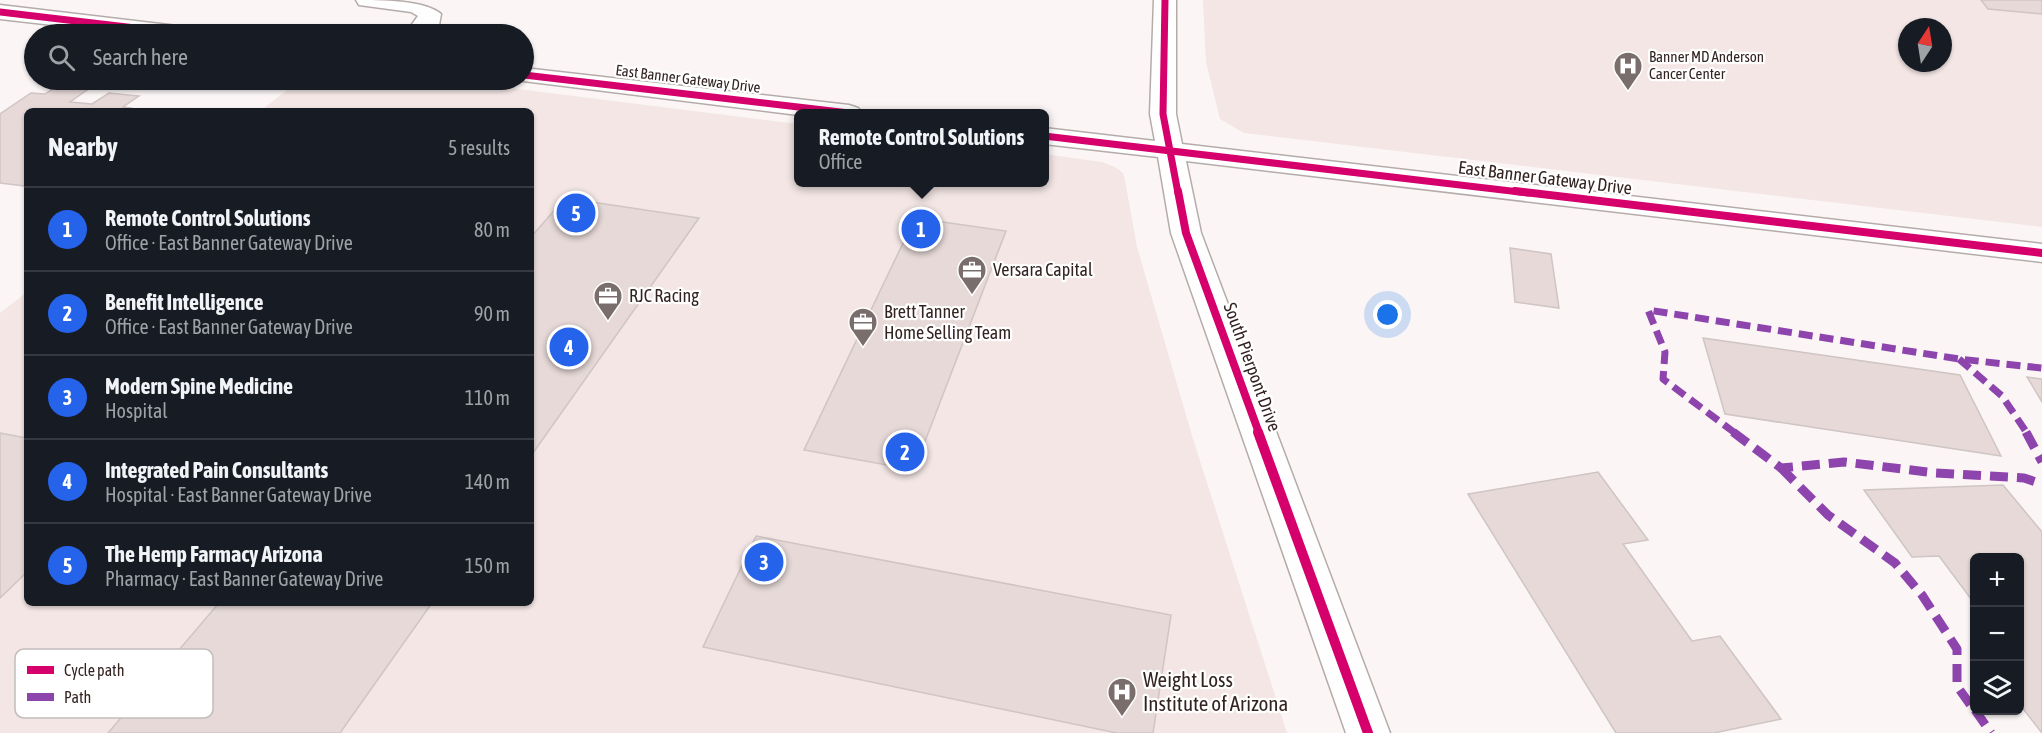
<!DOCTYPE html>
<html lang="en">
<head>
<meta charset="utf-8">
<style>
	body { margin:0; font-family:"Asap Condensed",sans-serif; background:#20242c; color:#f1f3f6 }
	.controls { position:absolute; right:18px; bottom:18px; display:grid; overflow:hidden; border-radius:9px; box-shadow:0 2px 4px #0004 }
	.controls button { width:54px; height:54px; display:grid; place-items:center; padding:0; border:0; border-bottom:2px solid #363941; background:#171b24; color:#f1f3f6; font:30px sans-serif }
	.compass { position:absolute; left:1898px; top:18px; width:54px; height:54px; border-radius:50%; background:#171b24; box-shadow:0 2px 4px #0004; rotate:12deg }
	.you { position:absolute; left:1388px; top:315px; width:21px; height:21px; margin:-15px; border:4px solid #fff; border-radius:50%; background:#1a73e8; box-shadow:0 0 0 9px #1a73e833 }
	.badge { display:grid; place-items:center; width:39px; height:39px; border-radius:50%; background:#2563eb; color:#fff; font-size:20px; font-weight:700 }
	.pin { position:absolute; translate:-50% -50%; border:3px solid #fff; box-shadow:0 2px 6px #0006 }
	.popup { position:absolute; left:794px; top:109px; width:255px; height:78px; box-sizing:border-box; display:grid; place-content:center; border-radius:9px; background:#171b24; filter:drop-shadow(0 2px 4px #0005); font-size:20px; white-space:nowrap; color:#9ea1a6 }
	.popup b { font-size:22px; color:#f1f3f6 }
	.popup::after { content:''; position:absolute; left:50%; top:100%; margin-left:-12px; border:12px solid transparent; border-top-color:#171b24 }
	.list { margin:0; padding:0; list-style:none }
	h2 { display:flex; justify-content:space-between; align-items:center; height:78px; margin:0; padding:0 24px; font-size:26px }
	h2 small { font-size:20px; font-weight:400; color:#9ea1a6 }
	.list li { display:grid; grid-template-columns:39px 1fr auto; gap:18px; align-items:center; box-sizing:border-box; height:84px; padding:0 24px; border-top:2px solid #363941 }
	.list b { display:block; font-size:22px; white-space:nowrap }
	.list p { margin:0; font-size:20px; white-space:nowrap; color:#9ea1a6 }
	.list em { font-size:20px; font-style:normal; color:#9ea1a6 }
	.icon { flex:none; width:33px; height:33px; fill:none; stroke:currentColor; stroke-width:2; stroke-linecap:round; stroke-linejoin:round }
	.map { position:relative; flex:none; width:2042px; height:733px; overflow:hidden }
	.search { position:absolute; background:#171b24; box-shadow:0 2px 4px #0004; left:24px; top:24px; width:510px; height:66px; display:flex; align-items:center; gap:15px; box-sizing:border-box; padding:0 21px; border-radius:33px; color:#9ea1a6; font-size:22px }
	.panel { position:absolute; background:#171b24; box-shadow:0 2px 4px #0004; left:24px; top:108px; width:510px; height:498px; border-radius:9px }
	.map>svg:first-child { display:block }
	.built { fill:#f3e6e4; fill-rule:evenodd }
	.building { fill:#e6d9d7; stroke:#cfc5c4; stroke-width:1.5 }
	.lines { fill:none; stroke-linecap:round; stroke-linejoin:round }
	.minor-casing { stroke:#b5acaa; stroke-width:3 }
	.minor { fill:#fefefe; fill-rule:evenodd }
	.quiet-far1 { stroke:#8e44ad; stroke-width:7; stroke-dasharray:14 7; stroke-linecap:butt }
	.quiet { stroke:#8e44ad; stroke-width:9; stroke-dasharray:18 9; stroke-linecap:butt }
	.cycleway-far2-casing { stroke:#fff; stroke-width:10 }
	.cycleway-far1-casing { stroke:#fff; stroke-width:12 }
	.cycleway-casing { stroke:#fff; stroke-width:14 }
	.cycleway-far2 { stroke:#d6006c; stroke-width:7 }
	.cycleway-far1 { stroke:#d6006c; stroke-width:8 }
	.cycleway { stroke:#d6006c; stroke-width:10 }
	.labels { text-anchor:middle; stroke-width:4.5; stroke-linejoin:round; paint-order:stroke }
	.far-poi-label { font-size:15px; fill:#332422; stroke:#fff; text-anchor:start }
	.far-street-label { font-size:15px; fill:#332422; stroke:#fff }
	.street-label { font-size:18px; fill:#332422; stroke:#fff }
	.poi-label { font-size:18px; fill:#332422; stroke:#fff; text-anchor:start }
	.near-poi-label { font-size:21px; fill:#332422; stroke:#fff; text-anchor:start }
	.key { fill:#fff; stroke:#c2bdbd; stroke-width:1.5 }
	.key-label { font-size:16px; fill:#332422 }
</style>
</head>
<body>
<div class="map">
<svg width="2042" height="733" viewBox="0 0 2042 733">
	<rect width="100%" height="100%" fill="#fbf6f5"/>
	<g class="built">
		<path d="M1203,0H2042V227L1244,133L1220,119L1206,62ZM1907,27H1943V63H1907Z"/>
		<path d="M300,80H445L798,124V182H1044V154L1102,162L1115,167L1123,173L1125,180L1137,247L1193,439L1287,733H0V313L27,292V603H531V111H260Z"/>
	</g>
	<g class="building">
		<path d="M1981,0H2042V14L1988,9Z"/>
		<path d="M60,84L90,88L70,102L92,104L109,93L139,96L123,107L131,108L128,111H27V184L24,186L0,183V114L31,93L45,94Z"/>
		<path d="M565,198L699,218L531,456V237Z"/>
		<path d="M915,218L1006,231L914,470L804,450Z"/>
		<path d="M1510,248L1551,254L1559,308L1515,302Z"/>
		<path d="M1703,338L1960,375L2001,456L1725,414Z"/>
		<path d="M2027,377L2042,379V402Z"/>
		<path d="M0,433L27,438V572L0,598Z"/>
		<path d="M1598,472L1648,540L1623,544L1692,641L1720,636L1781,719L1714,733H1616L1468,494Z"/>
		<path d="M2003,485L2042,532V733L2020,705V558H1974V603L1939,556L1912,557L1864,490Z"/>
		<path d="M756,536L1171,615L1153,733H1117L703,647Z"/>
		<path d="M219,603H432L340,733H108Z"/>
	</g>
	<g class="lines">
		<g class="minor-casing">
			<g id="minor">
				<path d="M356,0C381,0 425,0 441,14L439,25L430,34H405L418,16L411,12L359,5Z"/>
				<path d="M1154,0H1176V114L1182,144L2042,244V262L1186,161L1201,233L1390,733H1346L1171,233L1158,157L1044,144V128L1155,141L1150,114Z"/>
				<path d="M0,5L186,27L194,29L198,34H132L0,19Z"/>
				<path d="M524,68L849,105L858,108L862,113L798,115L515,80H524Z"/>
			</g>
		</g>
		<use href="#minor" class="minor"/>
		<g class="quiet-far1">
			<path d="M1959,359L2002,396L2027,433"/>
			<path d="M1735,433L1663,379L1665,352L1648,310L1959,359L2042,368"/>
		</g>
		<g class="quiet">
			<path d="M1733,432L1781,468L1844,462L1936,473L2024,478L2042,484"/>
			<path d="M2026,432L2042,462"/>
			<path d="M1781,468L1828,515L1895,563L1922,595L1957,649V686L1974,710"/>
			<path d="M1975,710L1991,733"/>
		</g>
		<g class="cycleway-far2-casing">
			<g id="cycleway-far2">
				<path d="M1165,0L1163,114L1178,193"/>
				<path d="M0,12L186,34"/>
				<path d="M524,75L849,113"/>
				<path d="M1044,136L1528,193"/>
			</g>
		</g>
		<g class="cycleway-far1-casing">
			<g id="cycleway-far1">
				<path d="M1178,191L1186,233L1259,433"/>
				<path d="M1515,191L2042,253"/>
			</g>
		</g>
		<g class="cycleway-casing">
			<path id="cycleway" d="M1258,432L1368,733"/>
		</g>
		<use href="#cycleway-far2" class="cycleway-far2"/>
		<use href="#cycleway-far1" class="cycleway-far1"/>
		<use href="#cycleway" class="cycleway"/>
	</g>
	<defs>
		<g id="hospital-pin" transform="scale(1.5)"><path d="M0 17L-7.5 6A9.5 9.5 0 1 1 7.5 6Z" fill="#796e6c" stroke="#fff"/><path d="M-5-5h3v3.5h4V-5h3V5h-3V1.5h-4V5h-3Z" fill="#fff"/></g>
		<g id="office-pin" transform="scale(1.5)"><path d="M0 17L-7.5 6A9.5 9.5 0 1 1 7.5 6Z" fill="#796e6c" stroke="#fff"/><path d="M-6-3h4V-5.5h4V-3h4V5H-6ZM-1-4.5V-3h2v-1.5ZM-6 0V1H6V0Z" fill="#fff"/></g>
	</defs>
	<g fill-rule="evenodd">
		<use href="#hospital-pin" x="1628" y="66"/>
		<use href="#office-pin" x="972" y="270"/>
		<use href="#office-pin" x="608" y="296"/>
		<use href="#office-pin" x="863" y="322"/>
		<use href="#hospital-pin" x="1122" y="692"/>
	</g>
	<g class="labels">
		<g class="far-poi-label">
			<text x="1649" y="62">Banner MD Anderson<tspan x="1649" dy="17">Cancer Center</tspan></text>
		</g>
		<g class="far-street-label">
			<text transform="translate(688 79) rotate(7)" y="5">East Banner Gateway Drive</text>
		</g>
		<g class="street-label">
			<text transform="translate(1545 178) rotate(7)" y="6">East Banner Gateway Drive</text>
			<text transform="translate(1252 367) rotate(70)" y="6">South Pierpont Drive</text>
		</g>
		<g class="poi-label">
			<text x="993" y="276">Versara Capital</text>
			<text x="629" y="302">RJC Racing</text>
			<text x="884" y="318">Brett Tanner<tspan x="884" dy="21">Home Selling Team</tspan></text>
		</g>
		<g class="near-poi-label">
			<text x="1143" y="687">Weight Loss<tspan x="1143" dy="24">Institute of Arizona</tspan></text>
		</g>
	</g>
	<rect x="15" y="649" width="198" height="69" rx="9" class="key"/>
	<rect x="27" y="666" width="27" height="8" fill="#d6006c"/>
	<rect x="27" y="693" width="27" height="8" fill="#8e44ad"/>
	<g class="key-label">
		<text x="64" y="676">Cycle path</text>
		<text x="64" y="703">Path</text>
	</g>
</svg>
<div class="controls">
<button>+</button>
<button>−</button>
<button><svg class="icon" aria-label="layers" viewBox="0 0 24 24"><path d="M12 4l9 5-9 5-9-5zM3 14l9 5 9-5"/></svg></button>
</div>
<svg class="compass" viewBox="-18 -18 36 36"><path d="M0-13l5 13h-10z" fill="#e53935"/><path d="M0 13l5-13h-10z" fill="#9ea1a6"/></svg>
<div class="you"></div>
<div class="pin badge" style="left:921px;top:229px">1</div>
<div class="popup"><b>Remote Control Solutions</b>Office</div>
<div class="pin badge" style="left:905px;top:452px">2</div>
<div class="pin badge" style="left:764px;top:562px">3</div>
<div class="pin badge" style="left:569px;top:347px">4</div>
<div class="pin badge" style="left:576px;top:213px">5</div>
<div class="search"><svg class="icon" aria-label="search" viewBox="0 0 24 24"><circle cx="10" cy="10" r="6"/><path d="M15 15l6 6"/></svg>Search here</div>
<section class="panel">
<h2>Nearby<small>5 results</small></h2>
<ul class="list">
<li><span class="badge">1</span><div><b>Remote Control Solutions</b><p>Office · East Banner Gateway Drive</p></div><em>80 m</em></li>
<li><span class="badge">2</span><div><b>Benefit Intelligence</b><p>Office · East Banner Gateway Drive</p></div><em>90 m</em></li>
<li><span class="badge">3</span><div><b>Modern Spine Medicine</b><p>Hospital</p></div><em>110 m</em></li>
<li><span class="badge">4</span><div><b>Integrated Pain Consultants</b><p>Hospital · East Banner Gateway Drive</p></div><em>140 m</em></li>
<li><span class="badge">5</span><div><b>The Hemp Farmacy Arizona</b><p>Pharmacy · East Banner Gateway Drive</p></div><em>150 m</em></li>
</ul>
</section>
</div>
</body>
</html>
